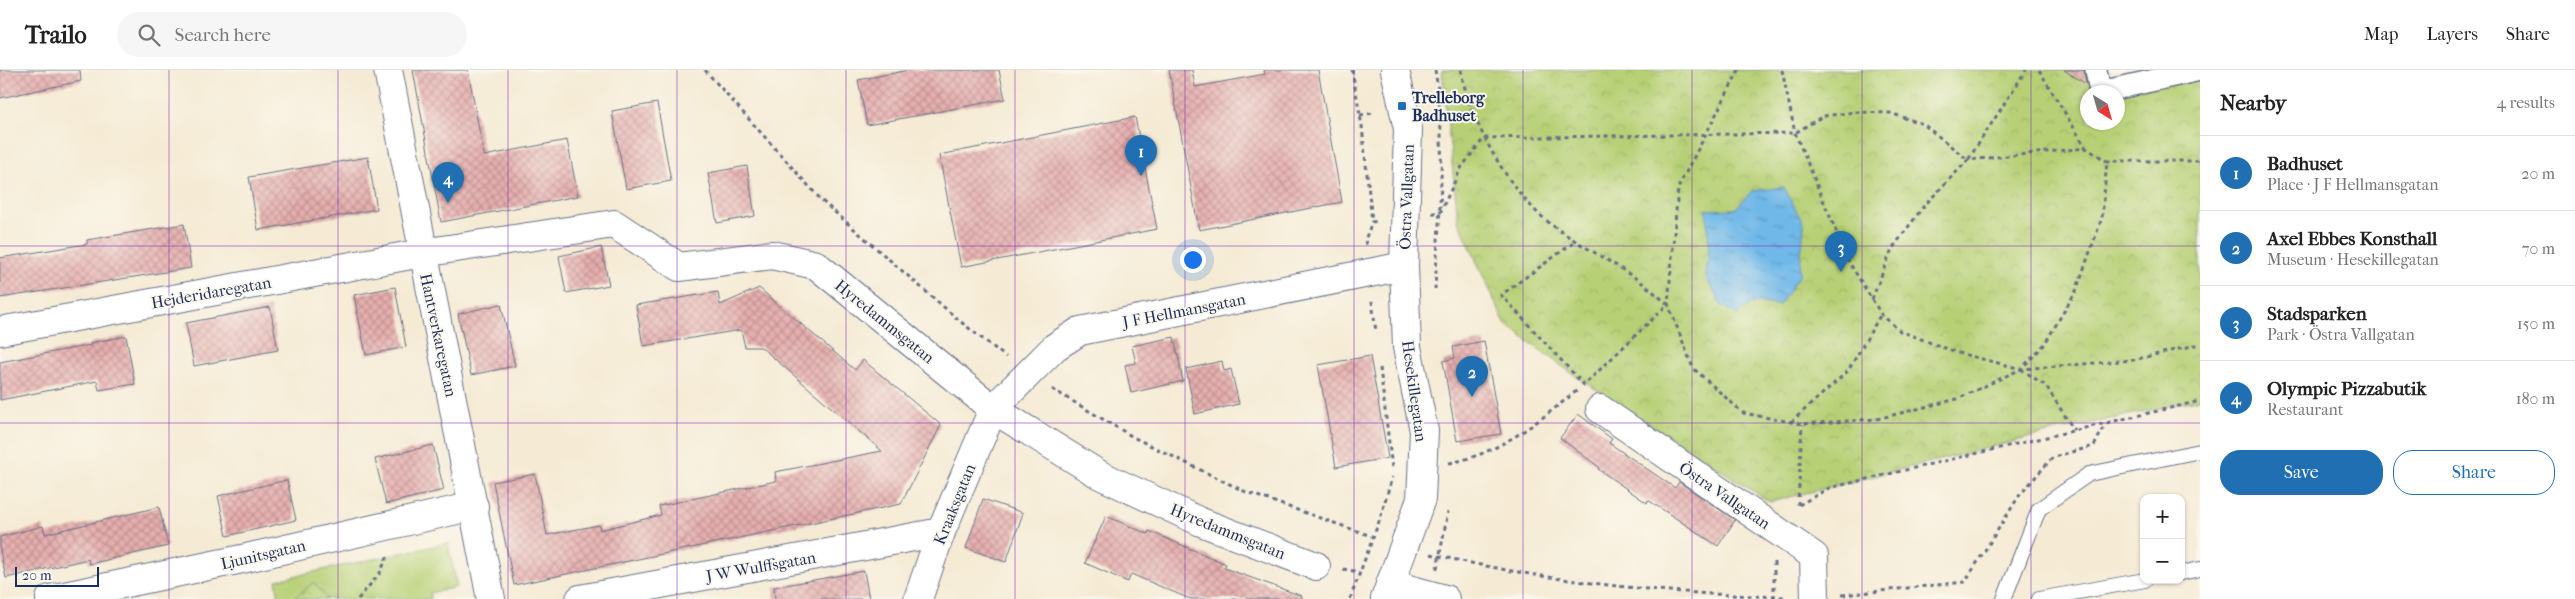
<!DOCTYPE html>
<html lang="en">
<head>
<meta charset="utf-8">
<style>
	body { margin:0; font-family:"IM FELL French Canon",serif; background:#f6f6f6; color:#222 }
	.controls { position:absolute; right:15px; bottom:15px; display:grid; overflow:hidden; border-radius:10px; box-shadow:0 1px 4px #0004 }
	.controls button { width:45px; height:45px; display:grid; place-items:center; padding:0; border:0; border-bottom:1px solid #e0e0e0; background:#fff; color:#222; font:25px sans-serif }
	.compass { position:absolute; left:2080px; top:15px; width:45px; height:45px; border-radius:50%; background:#fff; box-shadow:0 1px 4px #0004; rotate:143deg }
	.scale { position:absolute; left:15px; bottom:12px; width:84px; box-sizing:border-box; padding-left:5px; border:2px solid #1b2f5e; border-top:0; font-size:14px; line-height:18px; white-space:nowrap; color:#1b2f5e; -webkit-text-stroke:4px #fbf7ec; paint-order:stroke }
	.you { position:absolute; left:1192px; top:189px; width:18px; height:18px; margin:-12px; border:4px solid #fff; border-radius:50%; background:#1a73e8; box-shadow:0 0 0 8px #1a73e833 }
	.badge { display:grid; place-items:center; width:32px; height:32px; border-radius:50%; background:#1f6fb2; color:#fff; font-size:16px; font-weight:700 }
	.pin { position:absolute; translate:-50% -41px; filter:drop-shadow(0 1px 2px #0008) }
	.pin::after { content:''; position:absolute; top:26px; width:18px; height:15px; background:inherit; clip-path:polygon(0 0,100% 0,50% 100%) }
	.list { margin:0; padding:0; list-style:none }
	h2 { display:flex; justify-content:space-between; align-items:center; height:65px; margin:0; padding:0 20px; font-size:21px }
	h2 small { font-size:16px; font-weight:400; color:#767676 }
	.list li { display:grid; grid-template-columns:32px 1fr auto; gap:15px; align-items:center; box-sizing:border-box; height:75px; padding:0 20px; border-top:1px solid #e0e0e0 }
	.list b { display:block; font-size:19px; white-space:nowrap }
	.list p { margin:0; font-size:16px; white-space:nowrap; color:#767676 }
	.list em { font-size:16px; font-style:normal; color:#767676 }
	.actions { display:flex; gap:10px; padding:15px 20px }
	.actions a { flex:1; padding:11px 0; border:1px solid #1f6fb2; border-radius:20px; text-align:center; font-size:18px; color:#1f6fb2 }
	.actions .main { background:#1f6fb2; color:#fff }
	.icon { flex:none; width:28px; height:28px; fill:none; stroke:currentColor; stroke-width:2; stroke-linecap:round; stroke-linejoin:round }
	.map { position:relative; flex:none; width:2200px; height:529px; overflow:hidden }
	header { display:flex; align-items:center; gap:30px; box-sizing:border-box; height:70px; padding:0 25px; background:#fff; border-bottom:1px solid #e0e0e0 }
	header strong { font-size:24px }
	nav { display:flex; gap:28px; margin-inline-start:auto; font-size:18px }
	.search { width:350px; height:45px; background:#f6f6f6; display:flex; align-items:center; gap:12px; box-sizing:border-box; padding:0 18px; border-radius:28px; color:#767676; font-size:19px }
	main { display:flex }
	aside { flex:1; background:#fff }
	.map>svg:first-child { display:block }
	.grass { fill:#b7d076; stroke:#69806a }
	.park { fill:url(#park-crowns); stroke:#69806a }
	.water { fill:url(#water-ripples); stroke:#4674a3 }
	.building { fill:url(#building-cross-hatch) }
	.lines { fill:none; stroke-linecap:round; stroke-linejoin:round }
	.service-casing { stroke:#677188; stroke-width:16 }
	.pedestrian-casing { stroke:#677188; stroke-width:24 }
	.minor-casing { stroke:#677188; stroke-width:30 }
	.tertiary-casing { stroke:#677188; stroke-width:30 }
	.path { stroke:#677188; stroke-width:3; stroke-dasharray:4 4; stroke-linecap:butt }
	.service { stroke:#fff; stroke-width:14 }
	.pedestrian { stroke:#fff; stroke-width:21 }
	.minor { stroke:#fff; stroke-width:28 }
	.tertiary { stroke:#fff; stroke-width:28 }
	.grid { fill:none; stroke:#7b2cbf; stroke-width:1; stroke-opacity:0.55 }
	.poi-dot { fill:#1f6fb2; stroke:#fbf7ec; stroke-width:2 }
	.labels { text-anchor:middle; stroke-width:4; stroke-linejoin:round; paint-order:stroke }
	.poi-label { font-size:16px; font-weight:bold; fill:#1b2f5e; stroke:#fbf7ec; text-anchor:start }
	.street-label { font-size:16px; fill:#1b2f5e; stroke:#fbf7ec }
</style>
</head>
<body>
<header>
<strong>Trailo</strong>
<div class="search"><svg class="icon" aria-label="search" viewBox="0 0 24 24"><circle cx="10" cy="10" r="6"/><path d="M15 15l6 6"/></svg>Search here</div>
<nav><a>Map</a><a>Layers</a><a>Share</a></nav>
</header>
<main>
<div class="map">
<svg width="2200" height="529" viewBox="0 0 2200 529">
	<defs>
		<pattern id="park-crowns" width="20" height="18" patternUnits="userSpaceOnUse" patternTransform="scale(1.25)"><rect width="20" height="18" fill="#b7d076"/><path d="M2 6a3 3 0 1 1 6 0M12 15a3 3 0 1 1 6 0" fill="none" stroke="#9db368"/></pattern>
		<pattern id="water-ripples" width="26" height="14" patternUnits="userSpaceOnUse" patternTransform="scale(1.25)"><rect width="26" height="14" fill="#70b8e8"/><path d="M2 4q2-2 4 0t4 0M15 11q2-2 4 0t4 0" fill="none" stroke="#5b96bf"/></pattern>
		<pattern id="building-cross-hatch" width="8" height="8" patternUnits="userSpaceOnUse" patternTransform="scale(1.25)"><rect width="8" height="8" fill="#e7afae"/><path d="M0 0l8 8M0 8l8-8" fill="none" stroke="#ba8f91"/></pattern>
	</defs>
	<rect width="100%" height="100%" fill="#fbf7ec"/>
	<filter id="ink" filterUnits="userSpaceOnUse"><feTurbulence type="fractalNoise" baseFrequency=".02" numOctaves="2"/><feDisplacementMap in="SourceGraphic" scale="10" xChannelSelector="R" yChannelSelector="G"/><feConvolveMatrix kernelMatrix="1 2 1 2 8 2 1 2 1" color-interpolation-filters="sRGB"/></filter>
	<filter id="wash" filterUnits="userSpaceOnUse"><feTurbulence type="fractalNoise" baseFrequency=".0096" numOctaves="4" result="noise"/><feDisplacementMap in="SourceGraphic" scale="20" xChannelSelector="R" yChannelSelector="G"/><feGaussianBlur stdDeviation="1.12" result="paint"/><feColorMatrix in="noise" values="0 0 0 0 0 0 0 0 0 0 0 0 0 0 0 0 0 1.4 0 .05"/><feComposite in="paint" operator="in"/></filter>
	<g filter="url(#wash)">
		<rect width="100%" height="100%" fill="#f5ebd5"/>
		<path class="grass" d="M448,473L457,517L430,523L431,529H279L276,510Z"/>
		<g class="park">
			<path d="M1442,0H2096L2100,22H2088V52H2118V22L2200,0V329L2052,362L1770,432L1574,305L1505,254L1458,150Z"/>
			<path d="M314,512L327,529H293Z"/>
		</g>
		<path class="water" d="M1784,117L1804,155L1799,206L1779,235L1752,233L1737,245L1720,234L1706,207L1709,175L1706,140L1735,139L1752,121Z"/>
		<g id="blocks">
			<g class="building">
				<path d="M0,0H80L81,11L0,28Z"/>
				<path d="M413,0H468L484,86L567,70L578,126L441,152Z"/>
				<path d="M909,0H999L1005,29L867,55L858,10Z"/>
				<path d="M1169,0H1192L1195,17L1265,4L1264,0H1318L1342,132L1199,160Z"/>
				<path d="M2064,0H2084L2086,14Z"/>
				<path d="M657,33L671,111L626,119L612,41Z"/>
				<path d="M1135,47L1157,159L961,197L939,85Z"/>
				<path d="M368,87L377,139L258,160L249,107Z"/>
				<path d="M747,96L755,146L717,153L708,103Z"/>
				<path d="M184,154L191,198L0,228V188L87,174V170Z"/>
				<path d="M601,177L609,215L566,223L559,186Z"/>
				<path d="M395,217L406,277L366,285L354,225Z"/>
				<path d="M759,218L855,300L863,290L941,355L901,434L514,515L493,412L535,404L547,465L599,455L600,460L661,445L659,436L776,411L775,402L882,381L761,277H745L741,260L643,276L636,235L718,222L720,235Z"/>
				<path d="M501,234L515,296L471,305L458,244Z"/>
				<path d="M270,237L278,280L194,296L186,253Z"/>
				<path d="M126,266L135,314L99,320L97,311L0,330V292L91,275L90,273Z"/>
				<path d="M1174,267L1183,311L1131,323L1125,295L1136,293L1132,276Z"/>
				<path d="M1484,271L1501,364L1457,371L1443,291L1455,288L1453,277Z"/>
				<path d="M1370,286L1388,388L1336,397L1318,295Z"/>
				<path d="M1222,291L1224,301L1231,299L1239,334L1195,344L1186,299Z"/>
				<path d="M1578,344L1612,369L1609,373L1675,418L1679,412L1735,450L1718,476L1648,430L1647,433L1598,399L1599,397L1560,368Z"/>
				<path d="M433,375L444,420L386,434L375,389Z"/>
				<path d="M287,410L296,450L227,466L218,426Z"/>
				<path d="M983,429L1023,443L1006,492L966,478Z"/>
				<path d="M159,437L168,476L89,494L88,489L6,508L0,481V467L43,456L45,464Z"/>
				<path d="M1106,446L1148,464L1149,461L1226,494L1224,498L1302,526V529H1190L1131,504L1128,512L1085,493Z"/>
				<path d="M864,501L869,529H775L774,517Z"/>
			</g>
		</g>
	</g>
	<g filter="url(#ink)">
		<use href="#blocks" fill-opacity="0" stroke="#677188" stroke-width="1"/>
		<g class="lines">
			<g class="service-casing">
				<g id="service">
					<path d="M2181,503L2200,499"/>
					<path d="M2004,529L2039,439L2089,404L2200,381"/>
					<path d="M2039,529L2145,510"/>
				</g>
			</g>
			<g class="pedestrian-casing">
				<g id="pedestrian">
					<path d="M2096,0L2100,22"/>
					<path d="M2101,22L2200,0"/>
				</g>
			</g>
			<g class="minor-casing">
				<g id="minor">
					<path d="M388,0L491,529"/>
					<path d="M0,261L422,183L614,154L679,197L772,185L816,195L993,339L1100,405L1201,452L1316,496"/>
					<path d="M1600,339L1814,486L1815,529"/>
					<path d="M1390,514L1445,529"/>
					<path d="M50,529L242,489L474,436"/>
					<path d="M580,529L941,462"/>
					<path d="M918,529L941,462L993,339L1055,277L1080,261L1404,196"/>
				</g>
			</g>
			<g class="tertiary-casing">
				<path id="tertiary" d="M1385,529L1421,429L1424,361L1407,277L1404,196L1408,59L1395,0"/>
			</g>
			<g class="path">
				<path d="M705,0L822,131L961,252L1006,287"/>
				<path d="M1352,0L1362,56L1372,152"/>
				<path d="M1435,0C1447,71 1439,147 1435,219"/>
				<path d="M1461,0C1468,47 1505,113 1540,145C1567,169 1600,184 1629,204C1643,212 1655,224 1668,234L1584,315L1501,225L1576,171"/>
				<path d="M1739,0L1678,118L1668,234L1693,298L1743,343L1802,354L1877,349L1957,329L2021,299L2133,290L2200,274"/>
				<path d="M1782,0L1795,63L1849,192L1881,244L1900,261L1955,282L2021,299L2044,275L2076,221L2102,148L2107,91H2200"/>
				<path d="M2039,0L2086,78"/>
				<path d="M1360,45L1374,43"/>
				<path d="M1432,143H1440L1461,98L1484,68L1795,63L1823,46L1856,42L1890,43L1923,54L1968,90L2026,0"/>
				<path d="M1366,175L1365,170L1372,152L1379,151"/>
				<path d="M1872,229L1892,179L1923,137L1968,90L2086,78L2107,91"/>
				<path d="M1372,231L1376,262"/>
				<path d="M1380,298L1392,398"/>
				<path d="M2021,299L2046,316L2074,360"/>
				<path d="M1052,319L1133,367L1246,422L1377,468"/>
				<path d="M1791,352L1848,301L1881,244"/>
				<path d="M1449,393C1500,384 1540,350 1579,319"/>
				<path d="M1798,435L1802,354"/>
				<path d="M1799,435L1829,418L2200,331"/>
				<path d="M1431,484C1547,512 1667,524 1786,527"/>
				<path d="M1343,499L1359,502"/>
				<path d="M1437,499L1448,442"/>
				<path d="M1842,525L1965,512L2019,426L2053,387L2094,376L2106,353"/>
				<path d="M1774,528V492"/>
				<path d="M358,529L380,503L388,485"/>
				<path d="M1350,529L1380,449L1392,407"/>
			</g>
			<use href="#service" class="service"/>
			<use href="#pedestrian" class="pedestrian"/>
			<use href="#minor" class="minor"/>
			<use href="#tertiary" class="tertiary"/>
		</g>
	</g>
	<path class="grid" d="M169,0V529M338,0V529M508,0V529M677,0V529M846,0V529M1015,0V529M1185,0V529M1354,0V529M1523,0V529M1692,0V529M1862,0V529M2031,0V529M0,176H2200M0,353H2200"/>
	<rect class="poi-dot" x="1397" y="31" width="10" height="10" rx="2.5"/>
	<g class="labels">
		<g class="poi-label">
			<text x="1412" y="33">Trelleborg<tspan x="1412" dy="18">Badhuset</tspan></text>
		</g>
		<g class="street-label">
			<text transform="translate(1406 127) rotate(-88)" y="6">Östra Vallgatan</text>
			<text transform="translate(211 222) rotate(-10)" y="6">Hejderidaregatan</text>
			<text transform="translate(1184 240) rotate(-11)" y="6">J F Hellmansgatan</text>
			<text transform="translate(885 251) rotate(39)" y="6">Hyredammsgatan</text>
			<text transform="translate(439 265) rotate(78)" y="6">Hantverkaregatan</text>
			<text transform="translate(1415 321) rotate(82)" y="6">Hesekillegatan</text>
			<text transform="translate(1725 425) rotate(34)" y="6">Östra Vallgatan</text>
			<text transform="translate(954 434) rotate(-68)" y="6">Kraaksgatan</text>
			<text transform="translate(1228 461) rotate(22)" y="6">Hyredammsgatan</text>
			<text transform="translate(263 484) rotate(-13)" y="6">Ljunitsgatan</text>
			<text transform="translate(761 496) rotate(-10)" y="6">J W Wulffsgatan</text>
		</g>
	</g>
</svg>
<div class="controls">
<button>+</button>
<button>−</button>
</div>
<svg class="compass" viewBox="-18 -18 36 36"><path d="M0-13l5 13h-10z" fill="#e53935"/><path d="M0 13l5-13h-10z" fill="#767676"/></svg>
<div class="scale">20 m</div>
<div class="you"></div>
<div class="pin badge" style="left:1141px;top:106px">1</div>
<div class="pin badge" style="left:1472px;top:327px">2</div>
<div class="pin badge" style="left:1841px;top:202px">3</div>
<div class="pin badge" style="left:448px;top:133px">4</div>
</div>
<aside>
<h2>Nearby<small>4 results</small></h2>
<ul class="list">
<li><span class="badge">1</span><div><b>Badhuset</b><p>Place · J F Hellmansgatan</p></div><em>20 m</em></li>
<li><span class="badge">2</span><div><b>Axel Ebbes Konsthall</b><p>Museum · Hesekillegatan</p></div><em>70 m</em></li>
<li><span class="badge">3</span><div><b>Stadsparken</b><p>Park · Östra Vallgatan</p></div><em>150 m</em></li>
<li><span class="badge">4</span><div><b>Olympic Pizzabutik</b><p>Restaurant</p></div><em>180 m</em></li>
</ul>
<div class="actions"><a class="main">Save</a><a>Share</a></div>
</aside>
</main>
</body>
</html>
